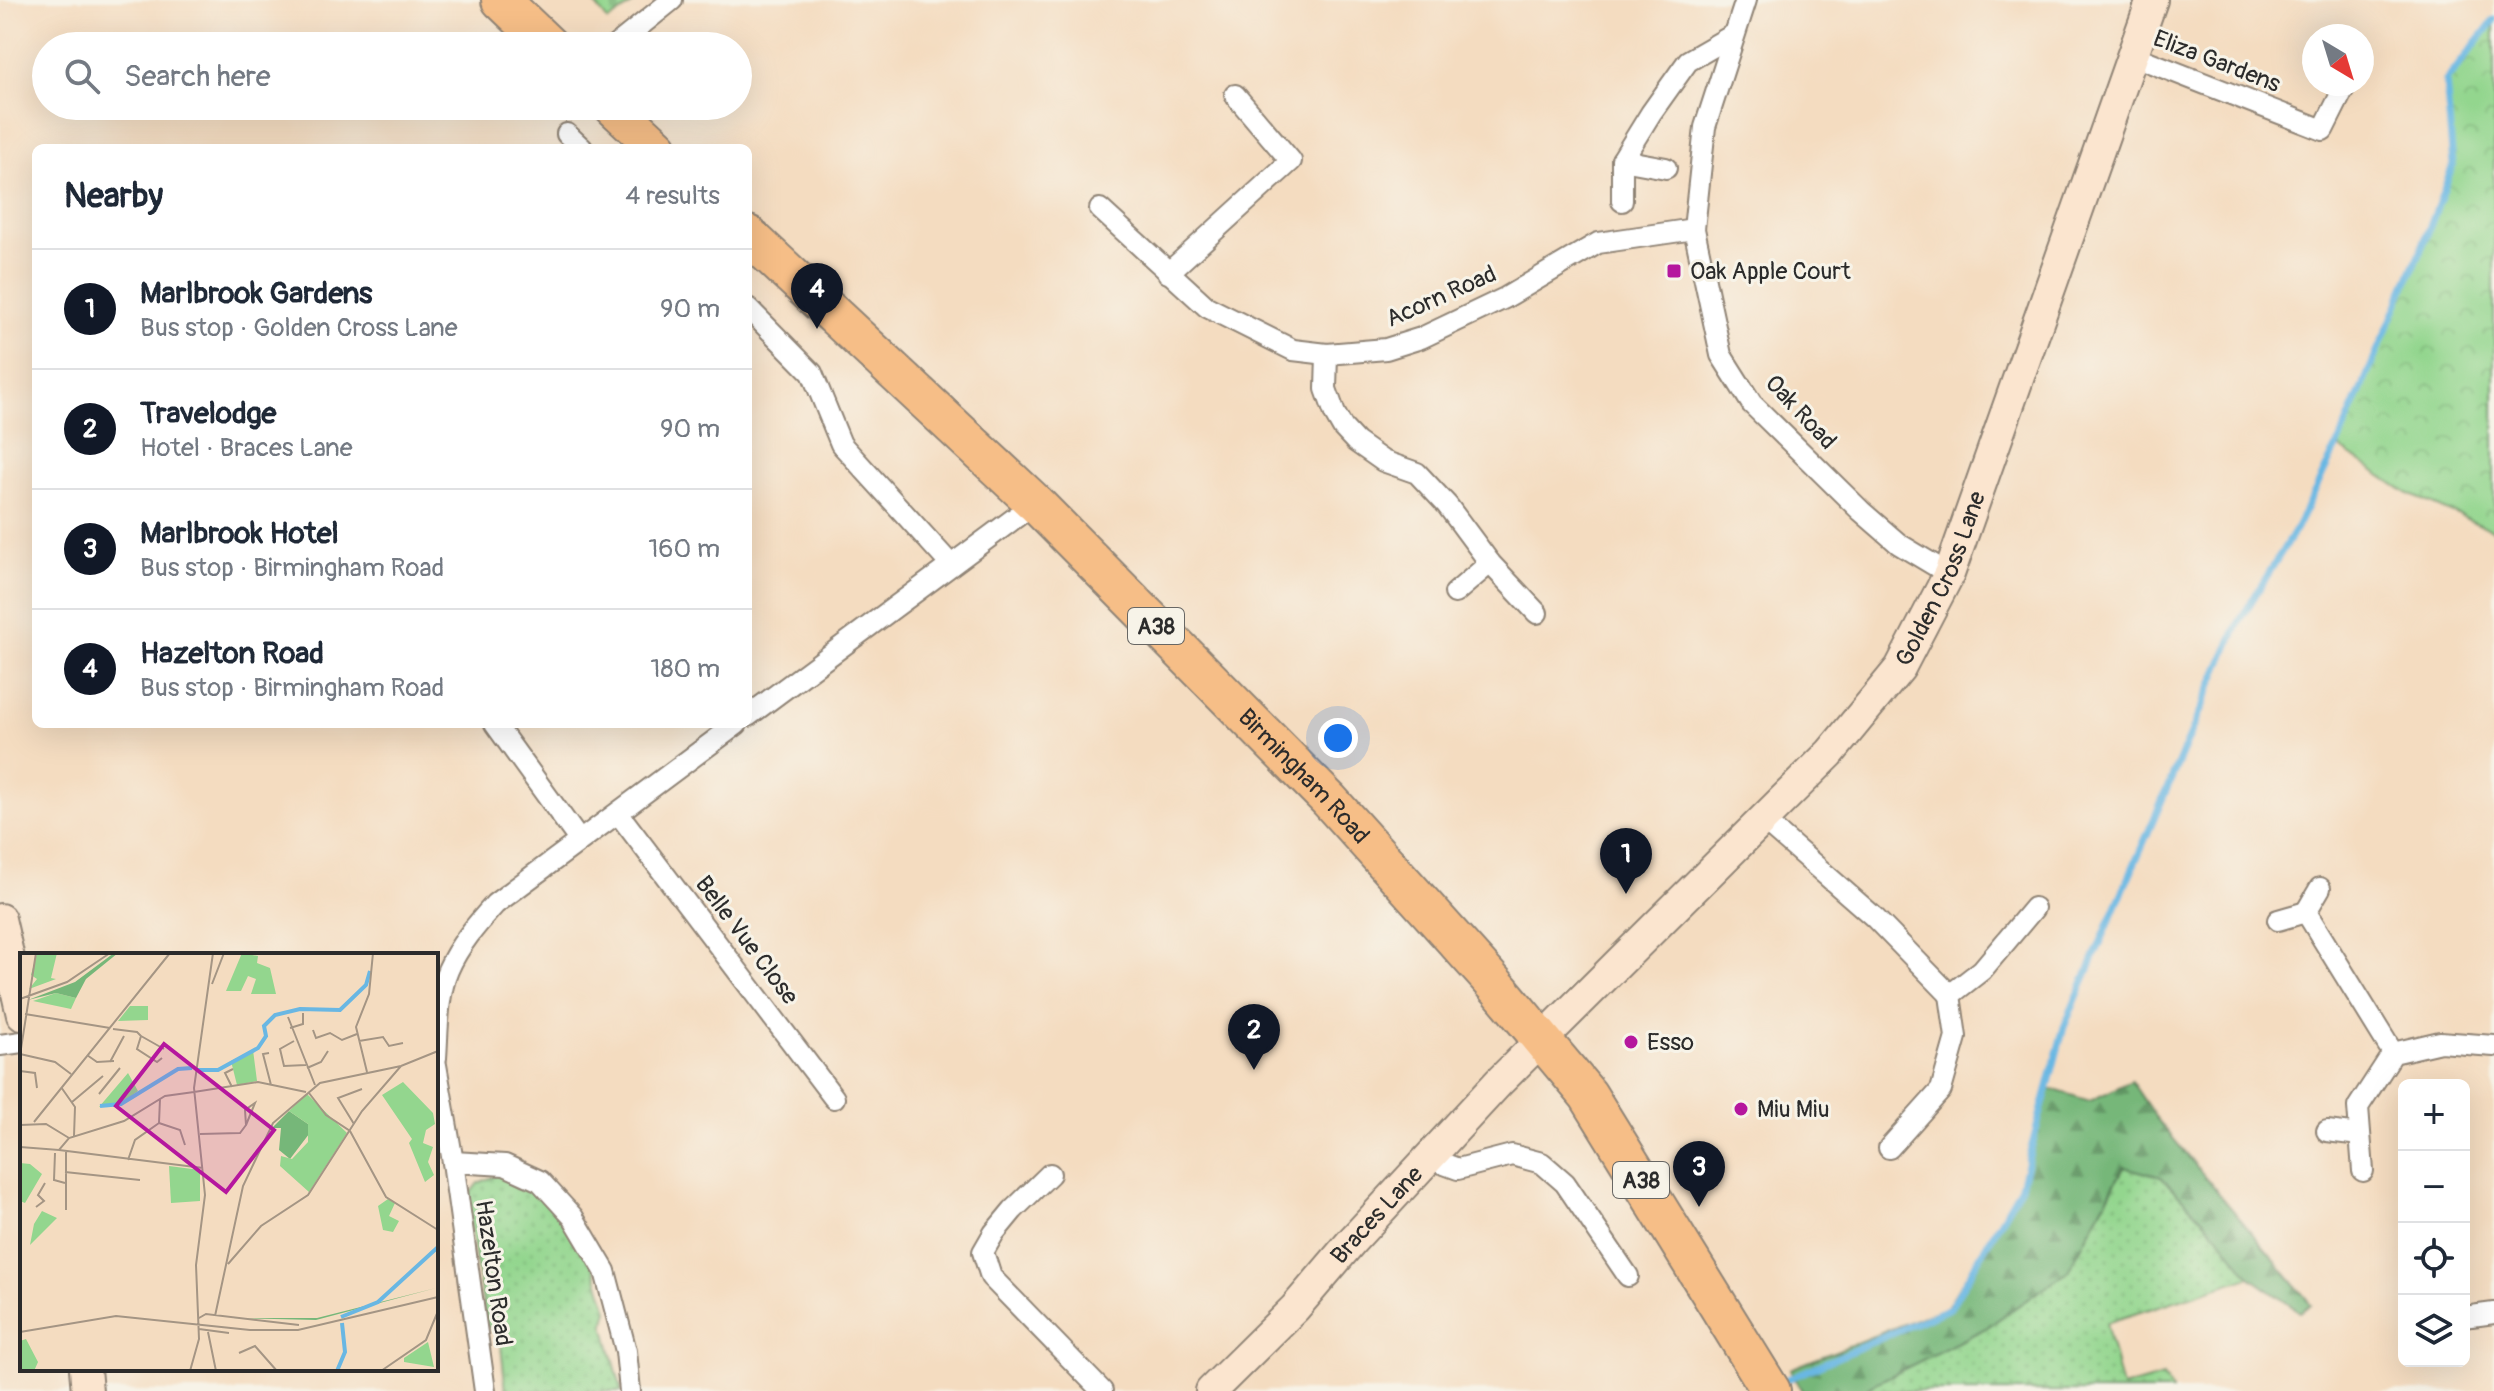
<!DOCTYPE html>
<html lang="en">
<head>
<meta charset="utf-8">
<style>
	body { margin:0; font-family:Pangolin,sans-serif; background:#f6f6f7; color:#1f2937 }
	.controls { position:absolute; right:24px; bottom:24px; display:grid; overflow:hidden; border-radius:12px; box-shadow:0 8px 32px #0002 }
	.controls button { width:72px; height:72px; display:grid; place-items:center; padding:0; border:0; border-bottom:2px solid #e0e1e3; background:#fff; color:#1f2937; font:40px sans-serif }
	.compass { position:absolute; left:2302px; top:24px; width:72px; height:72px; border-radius:50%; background:#fff; box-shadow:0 8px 32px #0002; rotate:142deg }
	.you { position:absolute; left:1338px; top:738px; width:28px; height:28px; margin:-20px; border:6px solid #fff; border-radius:50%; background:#1a73e8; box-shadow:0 0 0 12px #1a73e833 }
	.badge { display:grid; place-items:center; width:52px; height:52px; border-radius:50%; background:#111827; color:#fff; font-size:26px; font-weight:700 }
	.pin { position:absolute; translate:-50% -66px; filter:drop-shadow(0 2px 4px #0008) }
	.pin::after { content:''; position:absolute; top:42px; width:28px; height:24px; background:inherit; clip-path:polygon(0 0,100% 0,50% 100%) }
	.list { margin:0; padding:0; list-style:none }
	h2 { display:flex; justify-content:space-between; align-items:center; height:104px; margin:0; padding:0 32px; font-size:34px }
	h2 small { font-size:26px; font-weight:400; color:#747a83 }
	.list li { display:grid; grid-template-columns:52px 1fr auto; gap:24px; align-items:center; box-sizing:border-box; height:120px; padding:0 32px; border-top:2px solid #e0e1e3 }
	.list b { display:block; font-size:30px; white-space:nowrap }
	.list p { margin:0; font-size:26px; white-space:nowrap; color:#747a83 }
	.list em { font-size:26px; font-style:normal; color:#747a83 }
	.icon { flex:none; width:44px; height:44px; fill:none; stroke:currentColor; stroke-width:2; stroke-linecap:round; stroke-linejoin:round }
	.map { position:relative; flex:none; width:2494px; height:1391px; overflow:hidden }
	.search { position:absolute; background:#fff; box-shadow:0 8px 32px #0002; left:32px; top:32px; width:720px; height:88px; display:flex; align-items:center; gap:20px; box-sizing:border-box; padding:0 28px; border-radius:44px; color:#747a83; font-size:30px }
	.panel { position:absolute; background:#fff; box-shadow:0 8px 32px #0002; left:32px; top:144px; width:720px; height:584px; border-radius:12px }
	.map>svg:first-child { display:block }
	.grass { fill:url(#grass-dots); stroke:#5f805c; stroke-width:2 }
	.forest { fill:url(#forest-firs); stroke:#507152; stroke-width:2 }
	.cemetery { fill:url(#cemetery-stones); stroke:#5f805c; stroke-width:2 }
	.park { fill:url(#park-crowns); stroke:#5f805c; stroke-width:2 }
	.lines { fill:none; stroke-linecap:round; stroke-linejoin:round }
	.stream { stroke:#69b7e3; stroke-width:7 }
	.street-casing { stroke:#908476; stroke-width:24 }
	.secondary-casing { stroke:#908476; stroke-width:34 }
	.highway-casing { stroke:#908476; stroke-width:42 }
	.street { stroke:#fff; stroke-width:20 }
	.secondary { stroke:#fbe5cf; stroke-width:30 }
	.highway { stroke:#f6be87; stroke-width:38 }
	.poi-dot { fill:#b5179e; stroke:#f7f3e8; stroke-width:3 }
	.labels { text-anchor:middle; stroke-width:6; stroke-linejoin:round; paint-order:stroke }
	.shield { fill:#f7f3e8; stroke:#686764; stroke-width:2 }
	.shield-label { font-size:22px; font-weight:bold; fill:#2b2b2b }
	.street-label { font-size:24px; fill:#2b2b2b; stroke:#f7f3e8 }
	.poi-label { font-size:24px; fill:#2b2b2b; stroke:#f7f3e8; text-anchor:start }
	.inset-river { fill:none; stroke:#69b7e3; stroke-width:4 }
	.inset-road { fill:none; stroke:#a49584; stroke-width:2 }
	.view { fill:#b5179e; fill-opacity:0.15; stroke:#b5179e; stroke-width:4 }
	.inset-edge { fill:none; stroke:#2b2b2b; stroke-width:4 }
</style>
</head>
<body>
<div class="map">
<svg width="2494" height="1391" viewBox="0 0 2494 1391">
	<defs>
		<pattern id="grass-dots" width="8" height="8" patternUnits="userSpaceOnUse" patternTransform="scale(2)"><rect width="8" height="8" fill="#93d68e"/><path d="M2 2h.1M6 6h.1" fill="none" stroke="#7fb87b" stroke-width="1.8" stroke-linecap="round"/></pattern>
		<pattern id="forest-firs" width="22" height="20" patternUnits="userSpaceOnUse" patternTransform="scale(2)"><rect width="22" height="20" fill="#76b779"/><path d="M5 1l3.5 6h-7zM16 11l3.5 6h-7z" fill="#619563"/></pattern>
		<pattern id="cemetery-stones" width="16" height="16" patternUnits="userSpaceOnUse" patternTransform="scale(2)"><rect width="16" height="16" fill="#93d68e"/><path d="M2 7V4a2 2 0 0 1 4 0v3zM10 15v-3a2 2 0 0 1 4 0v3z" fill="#7fb87b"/></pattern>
		<pattern id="park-crowns" width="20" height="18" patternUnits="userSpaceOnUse" patternTransform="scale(2)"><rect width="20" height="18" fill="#93d68e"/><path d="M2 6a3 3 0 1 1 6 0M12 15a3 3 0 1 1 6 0" fill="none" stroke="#7fb87b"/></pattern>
	</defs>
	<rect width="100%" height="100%" fill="#f7f3e8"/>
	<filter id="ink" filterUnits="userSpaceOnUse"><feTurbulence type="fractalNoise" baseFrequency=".0125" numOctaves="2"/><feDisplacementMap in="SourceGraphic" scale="16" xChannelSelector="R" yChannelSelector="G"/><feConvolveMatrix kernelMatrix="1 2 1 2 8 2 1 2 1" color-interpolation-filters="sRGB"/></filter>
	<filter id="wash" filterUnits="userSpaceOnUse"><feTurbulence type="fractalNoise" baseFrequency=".006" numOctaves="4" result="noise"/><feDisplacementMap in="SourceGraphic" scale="32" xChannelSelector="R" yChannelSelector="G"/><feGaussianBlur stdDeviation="1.8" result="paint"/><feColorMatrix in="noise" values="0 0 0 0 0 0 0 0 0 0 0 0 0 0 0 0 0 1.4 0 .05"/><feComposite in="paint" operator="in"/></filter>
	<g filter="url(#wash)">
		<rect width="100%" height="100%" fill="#f4dcc0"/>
		<g class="grass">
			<path d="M2126,1164L2161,1177L2218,1232L2250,1277L2106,1323L2122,1388L2163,1376L2172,1391H1868V1387L1986,1328L2068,1271Z"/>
			<path d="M499,1174L521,1182L543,1196L594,1267L608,1310L604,1325L622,1391H506L500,1337L486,1325L466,1199L478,1183Z"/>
		</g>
		<path class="forest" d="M2131,1081L2156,1118L2311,1304L2300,1312L2250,1277L2217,1234L2161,1177L2124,1167L2068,1271L1986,1328L1868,1387V1391H1802L1790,1369L1947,1307L2021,1186L2048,1088L2090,1101Z"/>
		<path class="cemetery" d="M592,0H639L608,21Z"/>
		<path class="park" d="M2494,20V531L2407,493L2337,446L2425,240L2453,165L2446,81Z"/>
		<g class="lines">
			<path class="stream" d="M1781,1382L1950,1308L2021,1186L2064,1027L2239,622L2298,525L2337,446L2425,240L2453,165L2446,81L2494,20"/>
		</g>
	</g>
	<g filter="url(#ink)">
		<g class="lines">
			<g class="street-casing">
				<g id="street">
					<path d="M1746,0L1705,127L1694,229L1721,355L1752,404L1861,511L1899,544L1949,574"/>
					<path d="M615,46L672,0"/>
					<path d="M2134,56L2323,130L2346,84"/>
					<path d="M567,134L582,148"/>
					<path d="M1622,160L1666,168"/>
					<path d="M1622,201V160L1651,113L1688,61L1733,35"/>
					<path d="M1100,209L1207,307L1293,350L1327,354L1386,349L1421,338L1505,298L1598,243L1694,229"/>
					<path d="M1168,273L1291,161L1235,95"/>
					<path d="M748,308L812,373L841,444L951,565"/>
					<path d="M1327,354L1326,389L1335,414L1343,428L1356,442L1383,461L1417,473L1447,505L1490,563L1537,613"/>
					<path d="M1455,593L1490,563"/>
					<path d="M748,716L1035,503"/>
					<path d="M495,724L579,840"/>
					<path d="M618,813L834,1098"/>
					<path d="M1762,819L1874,917L1950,995"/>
					<path d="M2320,888L2306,912L2393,1053"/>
					<path d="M2278,920L2306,912"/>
					<path d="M0,1045L22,1042"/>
					<path d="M436,1058C438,1030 437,996 448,970C459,945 477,924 495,904L737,724"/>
					<path d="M436,1065L453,1162L485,1391"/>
					<path d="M2327,1131L2360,1135"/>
					<path d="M1889,1148L1941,1090L1956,1037L1950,995L1982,970L2034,908"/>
					<path d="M1428,1158L1458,1169L1512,1155L1542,1163L1565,1183L1628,1276"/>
					<path d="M453,1162L505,1165L540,1181L573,1217L605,1271L626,1351L630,1391"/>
					<path d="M2363,1171L2358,1107L2393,1053L2440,1042L2494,1046"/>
					<path d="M1050,1174L1013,1210L994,1233L983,1252L991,1277L1102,1391"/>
					<path d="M2464,1317L2494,1313"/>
				</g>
			</g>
			<g class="secondary-casing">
				<g id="secondary">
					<path d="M0,919L22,1015"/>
					<path d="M85,1369L87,1391"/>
					<path id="s1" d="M1211,1391L1295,1308L1352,1241L1499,1082L1830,753L1900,668L1949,574L2152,0"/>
				</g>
			</g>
			<g class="highway-casing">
				<g id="highway">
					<path d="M501,0L549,46"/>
					<path d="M613,106L658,148"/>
					<path id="s2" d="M748,235L1035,503L1329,800L1500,990L1588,1095L1771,1391"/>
				</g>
			</g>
			<use href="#street" class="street"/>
			<use href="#secondary" class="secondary"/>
			<use href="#highway" class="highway"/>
		</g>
	</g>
	<g class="poi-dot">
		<rect x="1666" y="263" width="16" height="16" rx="4"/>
		<circle cx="1631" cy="1042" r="8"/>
		<circle cx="1741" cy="1109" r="8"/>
	</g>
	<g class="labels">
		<g class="shield">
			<rect x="1128" y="608" width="56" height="36" rx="6"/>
			<rect x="1613" y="1162" width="56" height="36" rx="6"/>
		</g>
		<g class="shield-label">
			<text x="1156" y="634">A38</text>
			<text x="1641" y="1188">A38</text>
		</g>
		<g class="street-label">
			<text transform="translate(2217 61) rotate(21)" y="8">Eliza Gardens</text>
			<text transform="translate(1441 296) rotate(-24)" y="8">Acorn Road</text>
			<text transform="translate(1801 412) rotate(47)" y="8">Oak Road</text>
			<text dy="8" stroke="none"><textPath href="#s1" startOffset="1098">Golden Cross Lane</textPath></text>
			<text dy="8" stroke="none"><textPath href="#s2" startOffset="776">Birmingham Road</textPath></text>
			<text transform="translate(747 940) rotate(53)" y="8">Belle Vue Close</text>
			<text dy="8" stroke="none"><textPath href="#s1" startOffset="242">Braces Lane</textPath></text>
			<text transform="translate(494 1273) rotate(82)" y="8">Hazelton Road</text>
		</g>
		<g class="poi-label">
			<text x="1690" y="279">Oak Apple Court</text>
			<text x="1647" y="1050">Esso</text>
			<text x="1757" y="1117">Miu Miu</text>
		</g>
	</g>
	<g transform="translate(20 953)">
		<rect width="418" height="418" fill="#f4dcc0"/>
		<path d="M17,0H37L31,25L36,26L9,36L17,26L11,22ZM222,0L238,3L237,10L250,15L256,41H231L236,26L228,23L221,38H206ZM36,40L56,45L51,56L13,48ZM110,53H128V67L98,68ZM383,129L413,160L415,171L406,177L403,190L413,194L408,209L414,222L405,229L389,190L392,186L362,142ZM368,246L375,250L369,263L379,268L373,279L363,277L358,253ZM408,389L414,414L384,409V405Z" fill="#93d68e"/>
		<path d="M94,0H98L66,26L56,45L36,40L8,47L55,29ZM269,158L288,171L289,181L270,206L259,197L261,175H252ZM416,335L296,367L213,365H297Z" fill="#76b779"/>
		<path d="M149,213L180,217V248L151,250Z" fill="#93d68e"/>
		<path d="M233,97L237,128L217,132L211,108ZM108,120L118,138L101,151L79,154ZM0,210L10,211L22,221L5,250L0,248ZM22,258L37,265L10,292L14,271ZM6,386L18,409L14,418H0V388Z" fill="#93d68e"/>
		<path d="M287,141L327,180L289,239L260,213L261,203L272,206L288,189V171L269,158Z" fill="#93d68e"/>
		<path class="inset-river" d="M178,117H198L238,95L246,83L244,73L255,62L280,56L320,57L346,32L350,18M80,153L101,151L158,116L172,115M321,364L358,349L418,294M317,418L325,399L322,370"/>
		<path class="inset-road" d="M192,31L204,0M0,46L47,29L90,0M5,61L90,75M268,64L295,132M270,75L283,71V60M93,76L117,79L121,83L117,96L137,109L142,105M293,77L296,85L310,80L322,87L337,81M121,83L144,96M274,88L260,96L264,113L286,112M339,88L363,84L369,93L383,90M249,100L243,101L251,132M0,101L35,109L51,121M0,102L16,0M67,102L77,109L94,108M90,109L104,83M287,115L301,109L308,98M0,118L15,120L17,135M347,119L336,74L349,41L353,0M41,134L55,154L54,183M212,134L205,120L213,116M174,139L238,129L286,139M289,140L306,162L330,178L366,244L418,277M79,141L100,115M52,149L83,123M14,169L150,0M139,170L160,177L165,192M334,171L318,145L342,136M0,172L26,171L49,185M180,181L220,180L226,172L225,157L235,150L226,172M0,194L39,197L49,185L104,168L145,143L174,139M39,197L183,215M35,200L34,227L45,230M108,207L115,187L139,170L140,146M45,219L120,227M16,254L24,248L18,242L25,230M46,257V198M208,311L241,273L288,242L342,158L381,113M195,363L223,233L253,170L300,130L381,113L418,98M179,365L186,361L279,372M179,376L209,380M0,379L96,363L230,377H278L418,344M188,379L196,418M219,400L235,393L257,418M170,418L179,386L176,312L185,242L174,135L193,0M361,418L406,387L418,358"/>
		<path class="view" d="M144,91L254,177L206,239L96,153Z"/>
		<rect width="418" height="418" class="inset-edge"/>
	</g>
</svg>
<div class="controls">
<button>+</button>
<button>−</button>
<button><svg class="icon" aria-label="locate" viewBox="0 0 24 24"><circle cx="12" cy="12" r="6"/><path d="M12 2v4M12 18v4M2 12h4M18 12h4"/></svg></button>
<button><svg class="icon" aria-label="layers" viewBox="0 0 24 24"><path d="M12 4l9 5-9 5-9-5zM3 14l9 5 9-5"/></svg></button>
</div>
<svg class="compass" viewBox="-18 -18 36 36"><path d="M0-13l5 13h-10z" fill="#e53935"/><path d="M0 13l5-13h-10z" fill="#747a83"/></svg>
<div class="you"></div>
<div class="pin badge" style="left:1626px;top:894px">1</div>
<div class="pin badge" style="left:1254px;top:1070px">2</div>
<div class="pin badge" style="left:1699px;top:1207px">3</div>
<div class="pin badge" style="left:817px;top:329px">4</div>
<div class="search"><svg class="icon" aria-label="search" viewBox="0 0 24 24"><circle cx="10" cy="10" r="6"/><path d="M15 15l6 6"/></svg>Search here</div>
<section class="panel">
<h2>Nearby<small>4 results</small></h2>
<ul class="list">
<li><span class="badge">1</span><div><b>Marlbrook Gardens</b><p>Bus stop · Golden Cross Lane</p></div><em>90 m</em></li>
<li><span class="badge">2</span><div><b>Travelodge</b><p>Hotel · Braces Lane</p></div><em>90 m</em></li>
<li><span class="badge">3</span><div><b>Marlbrook Hotel</b><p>Bus stop · Birmingham Road</p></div><em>160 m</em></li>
<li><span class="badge">4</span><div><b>Hazelton Road</b><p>Bus stop · Birmingham Road</p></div><em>180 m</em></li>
</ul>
</section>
</div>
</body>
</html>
